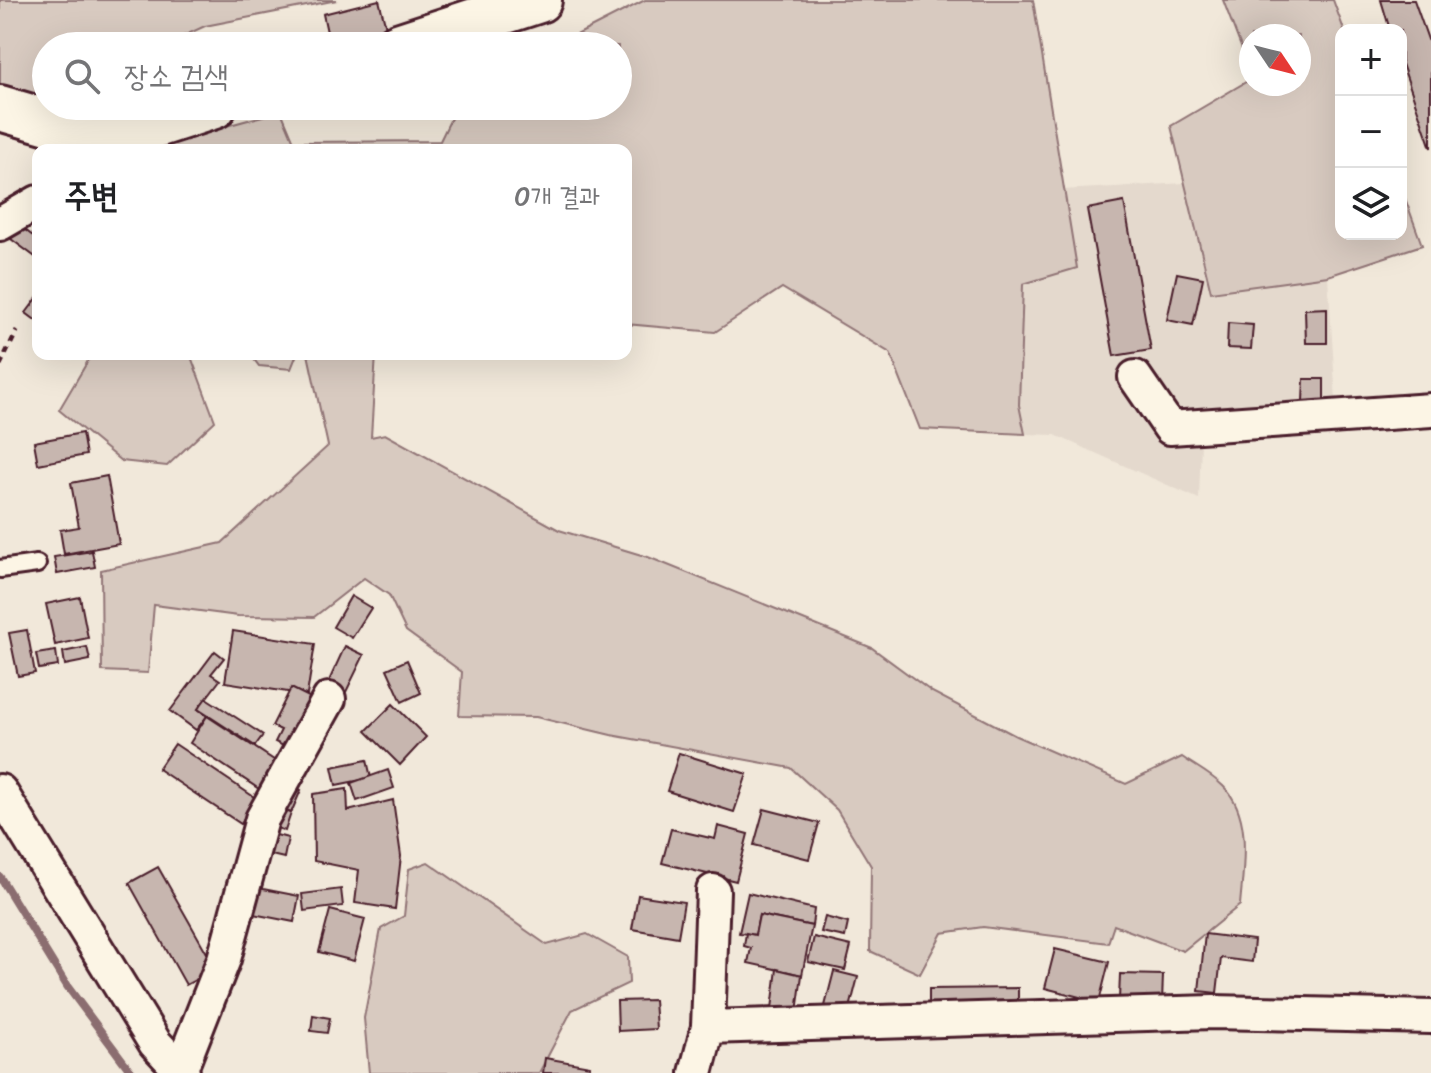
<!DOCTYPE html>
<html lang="ko">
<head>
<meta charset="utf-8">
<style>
	body { margin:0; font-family:Sriracha,"Poor Story",sans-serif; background:#f6f6f6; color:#202124 }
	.controls { position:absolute; right:24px; top:24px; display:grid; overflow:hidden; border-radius:16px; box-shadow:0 8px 32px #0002 }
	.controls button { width:72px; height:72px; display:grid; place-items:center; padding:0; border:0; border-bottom:2px solid #e0e0e0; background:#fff; color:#202124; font:40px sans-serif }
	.compass { position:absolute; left:1239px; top:24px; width:72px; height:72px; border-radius:50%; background:#fff; box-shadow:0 8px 32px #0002; rotate:125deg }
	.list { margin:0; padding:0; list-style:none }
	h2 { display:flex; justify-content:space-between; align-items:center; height:104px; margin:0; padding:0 32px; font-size:34px }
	h2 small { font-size:26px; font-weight:400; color:#757577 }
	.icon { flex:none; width:44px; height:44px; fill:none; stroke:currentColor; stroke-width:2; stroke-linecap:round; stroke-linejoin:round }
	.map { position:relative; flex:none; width:1431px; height:1073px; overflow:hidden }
	.search { position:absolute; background:#fff; box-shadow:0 8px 32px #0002; left:32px; top:32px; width:600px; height:88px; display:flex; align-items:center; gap:20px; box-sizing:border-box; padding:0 28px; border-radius:44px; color:#757577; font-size:30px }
	.panel { position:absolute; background:#fff; box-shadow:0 8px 32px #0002; left:32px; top:144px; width:600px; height:216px; border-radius:16px }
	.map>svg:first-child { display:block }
	.built { fill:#e4d9cd }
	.green { fill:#d8cac0; stroke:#917476; stroke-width:2 }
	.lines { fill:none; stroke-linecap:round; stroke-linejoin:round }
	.stream { stroke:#8b6d6f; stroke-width:8 }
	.building { fill:#c7b6af; stroke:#4a1f2b; stroke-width:2 }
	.lane-casing { stroke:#4a1f2b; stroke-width:22 }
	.street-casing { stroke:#4a1f2b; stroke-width:38 }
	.secondary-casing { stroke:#4a1f2b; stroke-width:50 }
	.path { stroke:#4a1f2b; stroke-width:5; stroke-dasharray:6 6; stroke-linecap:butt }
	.lane { stroke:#fcf5e5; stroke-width:16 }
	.street { stroke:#fcf5e5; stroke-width:32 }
	.secondary { stroke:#fcf5e5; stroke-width:44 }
</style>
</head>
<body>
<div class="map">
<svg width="1431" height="1073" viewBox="0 0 1431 1073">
	<rect width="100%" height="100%" fill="#f1e8da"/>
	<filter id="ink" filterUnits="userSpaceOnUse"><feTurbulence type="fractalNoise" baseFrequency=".0125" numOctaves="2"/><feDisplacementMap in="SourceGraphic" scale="16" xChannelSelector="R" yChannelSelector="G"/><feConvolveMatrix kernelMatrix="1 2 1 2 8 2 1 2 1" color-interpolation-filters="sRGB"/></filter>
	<g filter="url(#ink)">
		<path class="built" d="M1185,183L1211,291L1328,276L1336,401L1201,441L1199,499L1055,435L1025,434L1019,405L1023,284L1077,268L1062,190Z"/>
		<g class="green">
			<path d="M0,0H337L205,26L162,46H46V106H135L137,113L112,130L0,95Z"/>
			<path d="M645,0H1033L1077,268L1023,284L1019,405L1025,434L920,429L890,353L782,288L715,332L626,324V150H138L281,111L294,142L440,141L457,106H618V46H555Z"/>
			<path d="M1223,0H1333L1344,30L1341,234H1401V187L1422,245L1328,276L1211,292L1171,126L1251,79V84H1299V36H1251V73Z"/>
			<path d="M92,354H190L215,421L167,466L121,461L59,410Z"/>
			<path d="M250,354H297L291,369L259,366Z"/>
			<path d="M308,354H376L371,437L385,434L559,530L648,557L872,648L932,692L1016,736L1126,784L1182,757C1195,766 1212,775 1223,786C1253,815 1243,868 1240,905L1183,951L1114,925L1108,943L983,927L942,933L920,974L870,951L871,866L837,810L791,768L611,735L536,717L459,716L462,672L406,631L389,595L364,578L314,617L238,616L154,605L148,673L102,671L101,570L222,543L328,446Z"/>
			<path d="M428,862L547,945L587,934L628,957L629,983L572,1010L539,1073H369L364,1018L381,929L404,916L409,869Z"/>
		</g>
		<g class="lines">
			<path class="stream" d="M0,877L67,986L132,1073"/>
		</g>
		<g class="building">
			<path d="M379,0L390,43L330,46L323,14Z"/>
			<path d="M1381,0H1414L1431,48V148L1401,61V30H1390Z"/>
			<path d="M1124,202L1151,350L1114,356L1087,209Z"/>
			<path d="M20,226L38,240V259L11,239Z"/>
			<path d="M1177,273L1203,278L1193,325L1167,320Z"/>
			<path d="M38,297V322L26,313Z"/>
			<path d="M1327,308V343H1306L1305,309Z"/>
			<path d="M1228,323L1253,325L1251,349L1227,348Z"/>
			<path d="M1304,379H1324V402L1303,401Z"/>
			<path d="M82,433L86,455L38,464L34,442Z"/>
			<path d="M107,476L119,544L64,554L60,530L79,527L71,483Z"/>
			<path d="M92,551L95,567L57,574L54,557Z"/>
			<path d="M351,596L371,608L352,638L333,627Z"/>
			<path d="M80,597L88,638L55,645L46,604Z"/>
			<path d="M27,630L35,673L18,676L9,633Z"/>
			<path d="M233,631L315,644L307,695L225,682Z"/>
			<path d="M345,646L364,655L346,692L328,683Z"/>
			<path d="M87,647L90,660L65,665L63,652Z"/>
			<path d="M56,651L58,666L39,669L36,654Z"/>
			<path d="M215,651L224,658L211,674L220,680L198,709L207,716L196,730L170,711Z"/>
			<path d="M407,660L421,693L402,702L387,669Z"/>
			<path d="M291,688L317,701L292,750L275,742L281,730L272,726Z"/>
			<path d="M206,698L263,735L255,746L198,709Z"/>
			<path d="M393,704L426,737L400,765L366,731Z"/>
			<path d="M207,716L283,766L265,793L190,743Z"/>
			<path d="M175,744L257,799L241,824L158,769Z"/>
			<path d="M679,753L747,774L734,812L667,791Z"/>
			<path d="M367,760L371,778L336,785L332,767Z"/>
			<path d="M388,770L394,788L357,801L351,783Z"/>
			<path d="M289,785L301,790L291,813L279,809Z"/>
			<path d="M347,789L348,811L393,800L401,856L395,909L355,903L359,870L314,861L313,794Z"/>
			<path d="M279,809L291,813L285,831L272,826Z"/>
			<path d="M764,809L819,823L809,859L754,845Z"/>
			<path d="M718,826L748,834L736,881L662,863L671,829L715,839Z"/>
			<path d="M272,834L288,838L284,858L267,854Z"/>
			<path d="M158,867L216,969L186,985L129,883Z"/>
			<path d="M258,888L299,896L294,922L253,914Z"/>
			<path d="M341,889L343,906L304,911L302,894Z"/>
			<path d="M748,893L814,909L812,926L759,915L755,935L739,933Z"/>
			<path d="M638,895L684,902L678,937L632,929Z"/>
			<path d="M330,910L365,919L354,961L319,952Z"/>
			<path d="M759,915L812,926L802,975L748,963L751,948L744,946L746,933L755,935Z"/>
			<path d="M825,917L848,923L845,937L821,932Z"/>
			<path d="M1205,934L1254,940L1252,962L1221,958L1217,993L1199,991Z"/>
			<path d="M814,937L851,946L845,970L808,962Z"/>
			<path d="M1055,949L1109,962L1099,1002L1045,988Z"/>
			<path d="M777,969L802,975L797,1012L772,1009Z"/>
			<path d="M834,971L858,977L849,1012L825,1006Z"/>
			<path d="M1120,974L1163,975L1162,1002L1119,1000Z"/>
			<path d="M1018,988V1009L929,1010V989Z"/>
			<path d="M654,1000L656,1029L618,1031L617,1001Z"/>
			<path d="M313,1015L330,1018L327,1033L311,1031Z"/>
			<path d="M545,1058L590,1066L589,1073H543Z"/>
		</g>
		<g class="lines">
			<g class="lane-casing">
				<path id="lane" d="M0,569L37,564"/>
			</g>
			<g class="street-casing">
				<g id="street">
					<path d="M0,224L38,202"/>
					<path d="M1135,377L1170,428L1431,410"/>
					<path d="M0,791L155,1043L183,1073"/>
					<path d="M708,1027L713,891"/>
					<path d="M180,1071L224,959L262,819L329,699"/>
					<path d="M696,1073L708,1027L1213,1012L1431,1017"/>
				</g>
			</g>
			<g class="secondary-casing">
				<g id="secondary">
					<path d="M398,46L539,0"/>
					<path d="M0,108L110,140L214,106"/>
				</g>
			</g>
			<path class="path" d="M0,365L17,331"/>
			<use href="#lane" class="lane"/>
			<use href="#street" class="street"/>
			<use href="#secondary" class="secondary"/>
		</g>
	</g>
</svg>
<div class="controls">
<button>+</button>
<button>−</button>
<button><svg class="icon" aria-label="layers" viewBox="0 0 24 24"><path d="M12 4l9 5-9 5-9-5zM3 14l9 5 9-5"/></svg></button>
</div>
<svg class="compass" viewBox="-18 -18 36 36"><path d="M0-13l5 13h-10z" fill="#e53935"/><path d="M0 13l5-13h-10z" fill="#757577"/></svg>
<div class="search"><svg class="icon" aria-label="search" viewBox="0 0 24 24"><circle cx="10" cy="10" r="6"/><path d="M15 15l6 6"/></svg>장소 검색</div>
<section class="panel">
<h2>주변<small>0개 결과</small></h2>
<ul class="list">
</ul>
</section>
</div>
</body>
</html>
